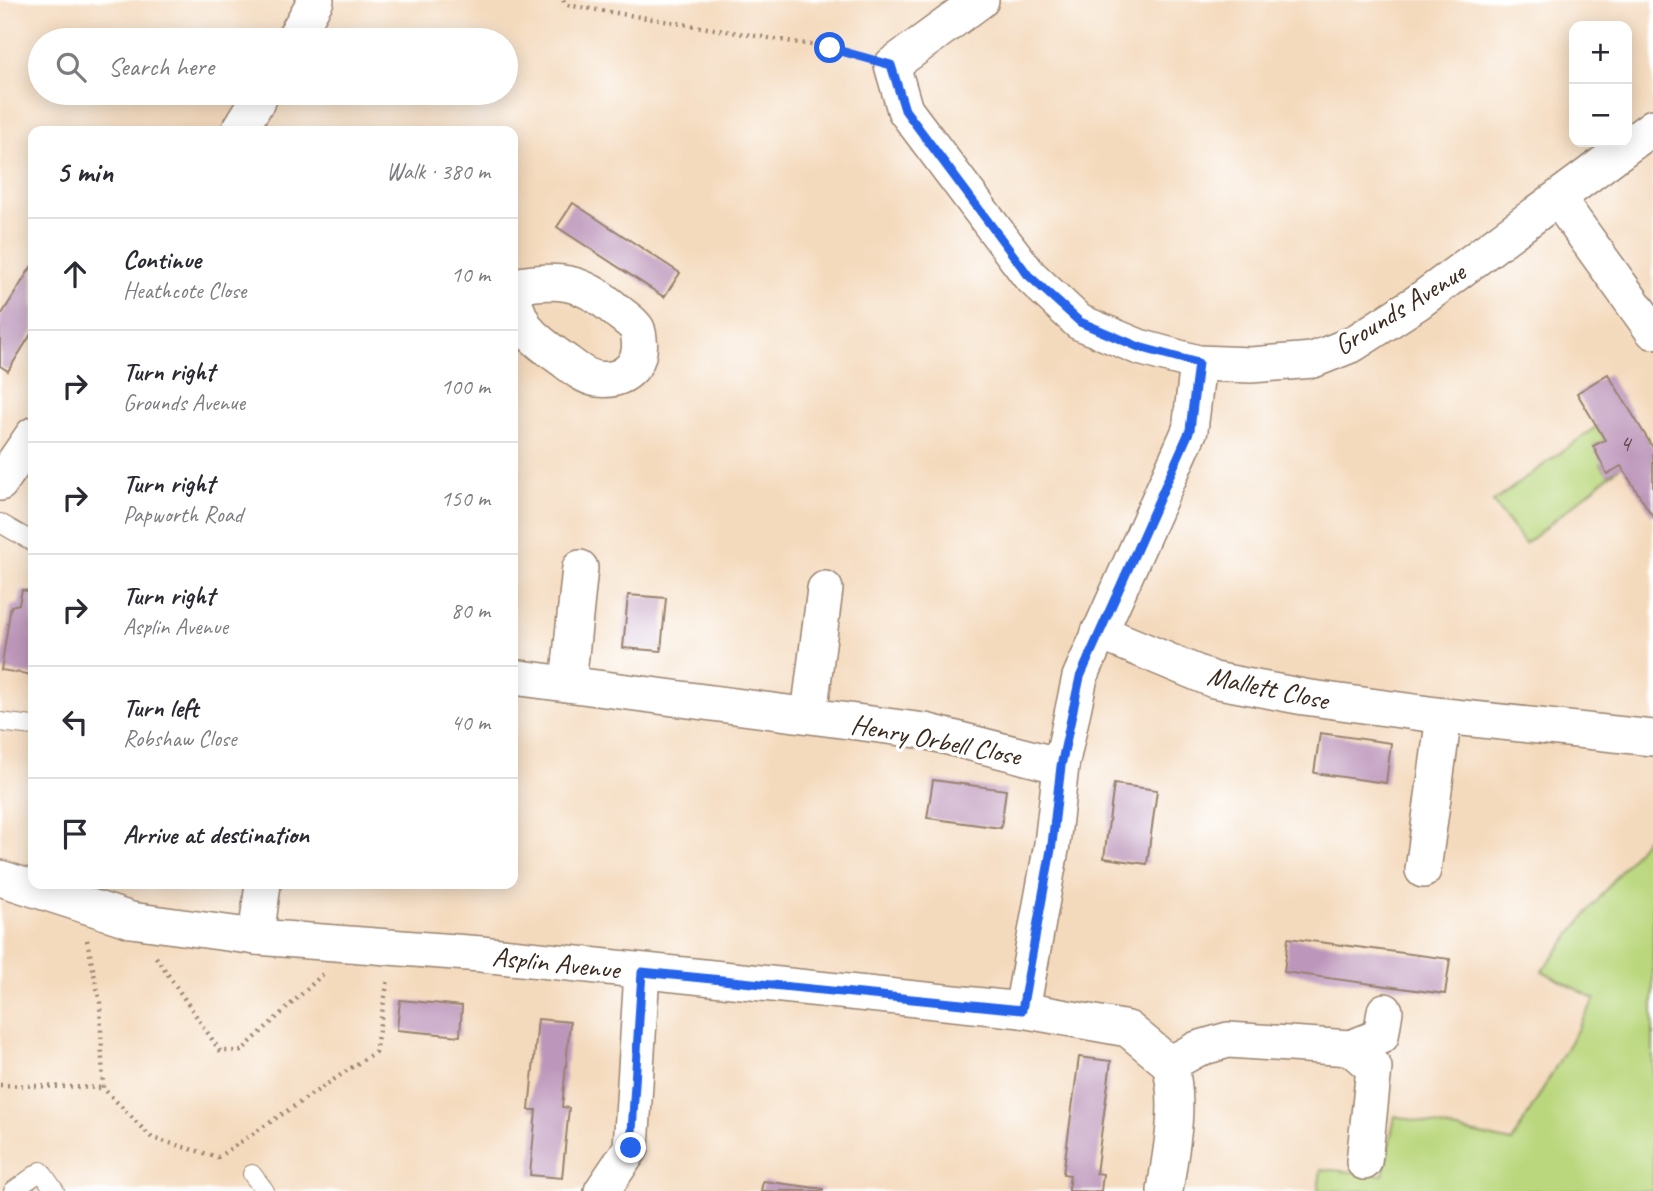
<!DOCTYPE html>
<html lang="en">
<head>
<meta charset="utf-8">
<style>
	body { margin:0; font-family:Caveat,sans-serif; background:#f7f7f7; color:#2b2b33 }
	.controls { position:absolute; right:21px; top:21px; display:grid; overflow:hidden; border-radius:14px; box-shadow:0 4px 18px #0003 }
	.controls button { width:63px; height:63px; display:grid; place-items:center; padding:0; border:0; border-bottom:2px solid #e1e1e2; background:#fff; color:#2b2b33; font:35px sans-serif }
	.stop { position:absolute; width:21px; height:21px; margin:-16px; border:5px solid #2563eb; border-radius:50%; background:#fff }
	.stop.end { background:#2563eb; border-color:#fff; box-shadow:0 2px 7px #0008 }
	.list { margin:0; padding:0; list-style:none }
	h2 { display:flex; justify-content:space-between; align-items:center; height:91px; margin:0; padding:0 28px; font-size:30px }
	h2 small { font-size:23px; font-weight:400; color:#7c7c81 }
	.list li { display:grid; grid-template-columns:46px 1fr auto; gap:21px; align-items:center; box-sizing:border-box; height:112px; padding:0 28px; border-top:2px solid #e1e1e2 }
	.list b { display:block; font-size:26px; white-space:nowrap }
	.list p { margin:0; font-size:23px; white-space:nowrap; color:#7c7c81 }
	.list em { font-size:23px; font-style:normal; color:#7c7c81 }
	.icon { flex:none; width:38px; height:38px; fill:none; stroke:currentColor; stroke-width:2; stroke-linecap:round; stroke-linejoin:round }
	.map { position:relative; flex:none; width:1653px; height:1191px; overflow:hidden }
	.search { position:absolute; background:#fff; box-shadow:0 4px 18px #0003; left:28px; top:28px; width:490px; height:77px; display:flex; align-items:center; gap:18px; box-sizing:border-box; padding:0 24px; border-radius:38px; color:#7c7c81; font-size:26px }
	.panel { position:absolute; background:#fff; box-shadow:0 4px 18px #0003; left:28px; top:126px; width:490px; height:763px; border-radius:14px }
	.map>svg:first-child { display:block }
	.green { fill:#bad77d; stroke:#7a804e; stroke-width:2 }
	.building { fill:#bd97bb }
	.lines { fill:none; stroke-linecap:round; stroke-linejoin:round }
	.service-casing { stroke:#98826e; stroke-width:20 }
	.minor-casing { stroke:#98826e; stroke-width:38 }
	.path { stroke:#98826e; stroke-width:4.5; stroke-dasharray:2 5; stroke-linecap:butt }
	.service { stroke:#fff; stroke-width:18 }
	.minor { stroke:#fff; stroke-width:35 }
	.route { stroke:#2563eb; stroke-width:9 }
	.labels { text-anchor:middle; stroke-width:7; stroke-linejoin:round; paint-order:stroke }
	.number-label { font-size:24px; fill:#5c4545 }
	.street-label { font-size:28px; fill:#3b2a1e; stroke:#fff }
</style>
</head>
<body>
<div class="map">
<svg width="1653" height="1191" viewBox="0 0 1653 1191">
	<rect width="100%" height="100%" fill="#fff"/>
	<filter id="ink" filterUnits="userSpaceOnUse"><feTurbulence type="fractalNoise" baseFrequency=".0143" numOctaves="2"/><feDisplacementMap in="SourceGraphic" scale="14" xChannelSelector="R" yChannelSelector="G"/><feConvolveMatrix kernelMatrix="1 2 1 2 8 2 1 2 1" color-interpolation-filters="sRGB"/></filter>
	<filter id="wash" filterUnits="userSpaceOnUse"><feTurbulence type="fractalNoise" baseFrequency=".00686" numOctaves="4" result="noise"/><feDisplacementMap in="SourceGraphic" scale="28" xChannelSelector="R" yChannelSelector="G"/><feGaussianBlur stdDeviation="1.57" result="paint"/><feColorMatrix in="noise" values="0 0 0 0 0 0 0 0 0 0 0 0 0 0 0 0 0 1.4 0 .05"/><feComposite in="paint" operator="in"/></filter>
	<g filter="url(#wash)">
		<rect width="100%" height="100%" fill="#f4dabd"/>
		<g class="green">
			<path d="M1597,426L1605,440L1594,446L1603,463L1601,464L1608,474L1621,466L1525,544L1493,502Z"/>
			<path d="M1653,830V1191H1318L1321,1169L1383,1175L1395,1116L1512,1142L1595,999L1542,971Z"/>
		</g>
		<g id="blocks">
			<g class="building">
				<path d="M573,203L680,273L664,297L557,227Z"/>
				<path d="M33,264V331L8,371L0,366V317Z"/>
				<path d="M1608,374L1653,448V517L1621,466L1607,474L1593,446L1605,440L1577,393Z"/>
				<path d="M22,590L33,592V675L1,670L11,606L19,604Z"/>
				<path d="M628,595L666,598L661,651L623,648Z"/>
				<path d="M1320,733L1391,743L1386,783L1314,773Z"/>
				<path d="M933,780L1006,790L1001,828L927,818Z"/>
				<path d="M1114,784L1157,790L1147,864L1104,858Z"/>
				<path d="M1288,938L1450,959L1445,994L1284,972Z"/>
				<path d="M400,1000L462,1006L460,1036L397,1030Z"/>
				<path d="M538,1019L570,1022L562,1107L569,1108L562,1178L530,1175L536,1110H529Z"/>
				<path d="M1079,1057L1111,1061L1096,1173L1103,1174L1101,1191H1068L1070,1175L1063,1174Z"/>
				<path d="M763,1181L823,1189V1191H761Z"/>
			</g>
		</g>
	</g>
	<g filter="url(#ink)">
		<use href="#blocks" fill-opacity="0" stroke="#98826e" stroke-width="2"/>
		<g class="lines">
			<g class="service-casing">
				<g id="service">
					<path d="M0,523L33,542"/>
					<path d="M0,722L33,726"/>
					<path d="M252,1174L265,1191"/>
					<path d="M13,1191L41,1171L55,1191"/>
				</g>
			</g>
			<g class="minor-casing">
				<g id="minor">
					<path d="M981,0L892,65L905,110L1029,275L1079,322L1139,347L1198,363L1251,365L1313,360L1353,344L1418,302L1653,127"/>
					<path d="M293,40L316,0"/>
					<path d="M239,131L262,93"/>
					<path d="M1558,199L1653,331"/>
					<path d="M513,286C557,278 582,280 617,311C623,316 633,322 637,329C638,331 639,337 639,339C643,365 623,383 597,379C585,377 574,368 565,361C535,339 523,334 513,297"/>
					<path d="M0,483L33,435"/>
					<path d="M1099,632L1214,680L1304,697L1444,716L1653,738"/>
					<path d="M513,677L925,731L1061,766"/>
					<path d="M568,684L580,568"/>
					<path d="M809,715L825,589"/>
					<path d="M1423,870L1444,716"/>
					<path d="M0,878L131,920L256,937L481,954L1022,1010L1128,1029L1170,1064L1197,1049L1228,1040L1351,1048L1374,1068L1364,1162"/>
					<path d="M256,937L263,884"/>
					<path d="M1022,1010L1052,844L1061,766L1080,677L1190,430L1198,363"/>
					<path d="M1351,1048L1381,1036L1385,1011"/>
					<path d="M602,1191L631,1148L642,972"/>
					<path d="M1165,1191C1171,1148 1181,1107 1170,1064"/>
				</g>
			</g>
			<g class="path">
				<path d="M563,0L567,5L830,48L863,57"/>
				<path d="M87,940L100,1002L103,1088L152,1138L218,1157L375,1052L388,979"/>
				<path d="M156,957L220,1051H241L323,974"/>
				<path d="M0,1085L103,1088"/>
			</g>
			<use href="#service" class="service"/>
			<use href="#minor" class="minor"/>
		</g>
	</g>
	<g class="lines" filter="url(#ink)">
		<path class="route" d="M631,1148L642,972L1022,1010L1052,844L1061,766L1080,677L1190,430L1198,363L1139,347L1080,322L1028,275L905,110L891,65L830,48"/>
	</g>
	<g class="labels">
		<g class="number-label">
			<text x="1625" y="451">4</text>
		</g>
		<g class="street-label">
			<text transform="translate(1399 308) rotate(-32)" y="10">Grounds Avenue</text>
			<text transform="translate(1268 687) rotate(12)" y="10">Mallett Close</text>
			<text transform="translate(936 739) rotate(11)" y="10">Henry Orbell Close</text>
			<text transform="translate(556 962) rotate(6)" y="10">Asplin Avenue</text>
		</g>
	</g>
</svg>
<div class="controls">
<button>+</button>
<button>−</button>
</div>
<div class="stop" style="left:830px;top:48px"></div>
<div class="stop end" style="left:631px;top:1148px"></div>
<div class="search"><svg class="icon" aria-label="search" viewBox="0 0 24 24"><circle cx="10" cy="10" r="6"/><path d="M15 15l6 6"/></svg>Search here</div>
<section class="panel">
<h2>5 min<small>Walk · 380 m</small></h2>
<ul class="list">
<li><svg class="icon" aria-label="ahead" viewBox="0 0 24 24"><path d="M12 20V5M6 11l6-6 6 6"/></svg><div><b>Continue</b><p>Heathcote Close</p></div><em>10 m</em></li>
<li><svg class="icon" aria-label="right" viewBox="0 0 24 24"><path d="M7 20v-9h11M14 6l5 5-5 5"/></svg><div><b>Turn right</b><p>Grounds Avenue</p></div><em>100 m</em></li>
<li><svg class="icon" aria-label="right" viewBox="0 0 24 24"><path d="M7 20v-9h11M14 6l5 5-5 5"/></svg><div><b>Turn right</b><p>Papworth Road</p></div><em>150 m</em></li>
<li><svg class="icon" aria-label="right" viewBox="0 0 24 24"><path d="M7 20v-9h11M14 6l5 5-5 5"/></svg><div><b>Turn right</b><p>Asplin Avenue</p></div><em>80 m</em></li>
<li><svg class="icon" aria-label="left" viewBox="0 0 24 24"><path d="M17 20v-9H6M10 6l-5 5 5 5"/></svg><div><b>Turn left</b><p>Robshaw Close</p></div><em>40 m</em></li>
<li><svg class="icon" aria-label="arrive" viewBox="0 0 24 24"><path d="M6 21V4h12l-3 4 3 4H6"/></svg><div><b>Arrive at destination</b></div></li>
</ul>
</section>
</div>
</body>
</html>
